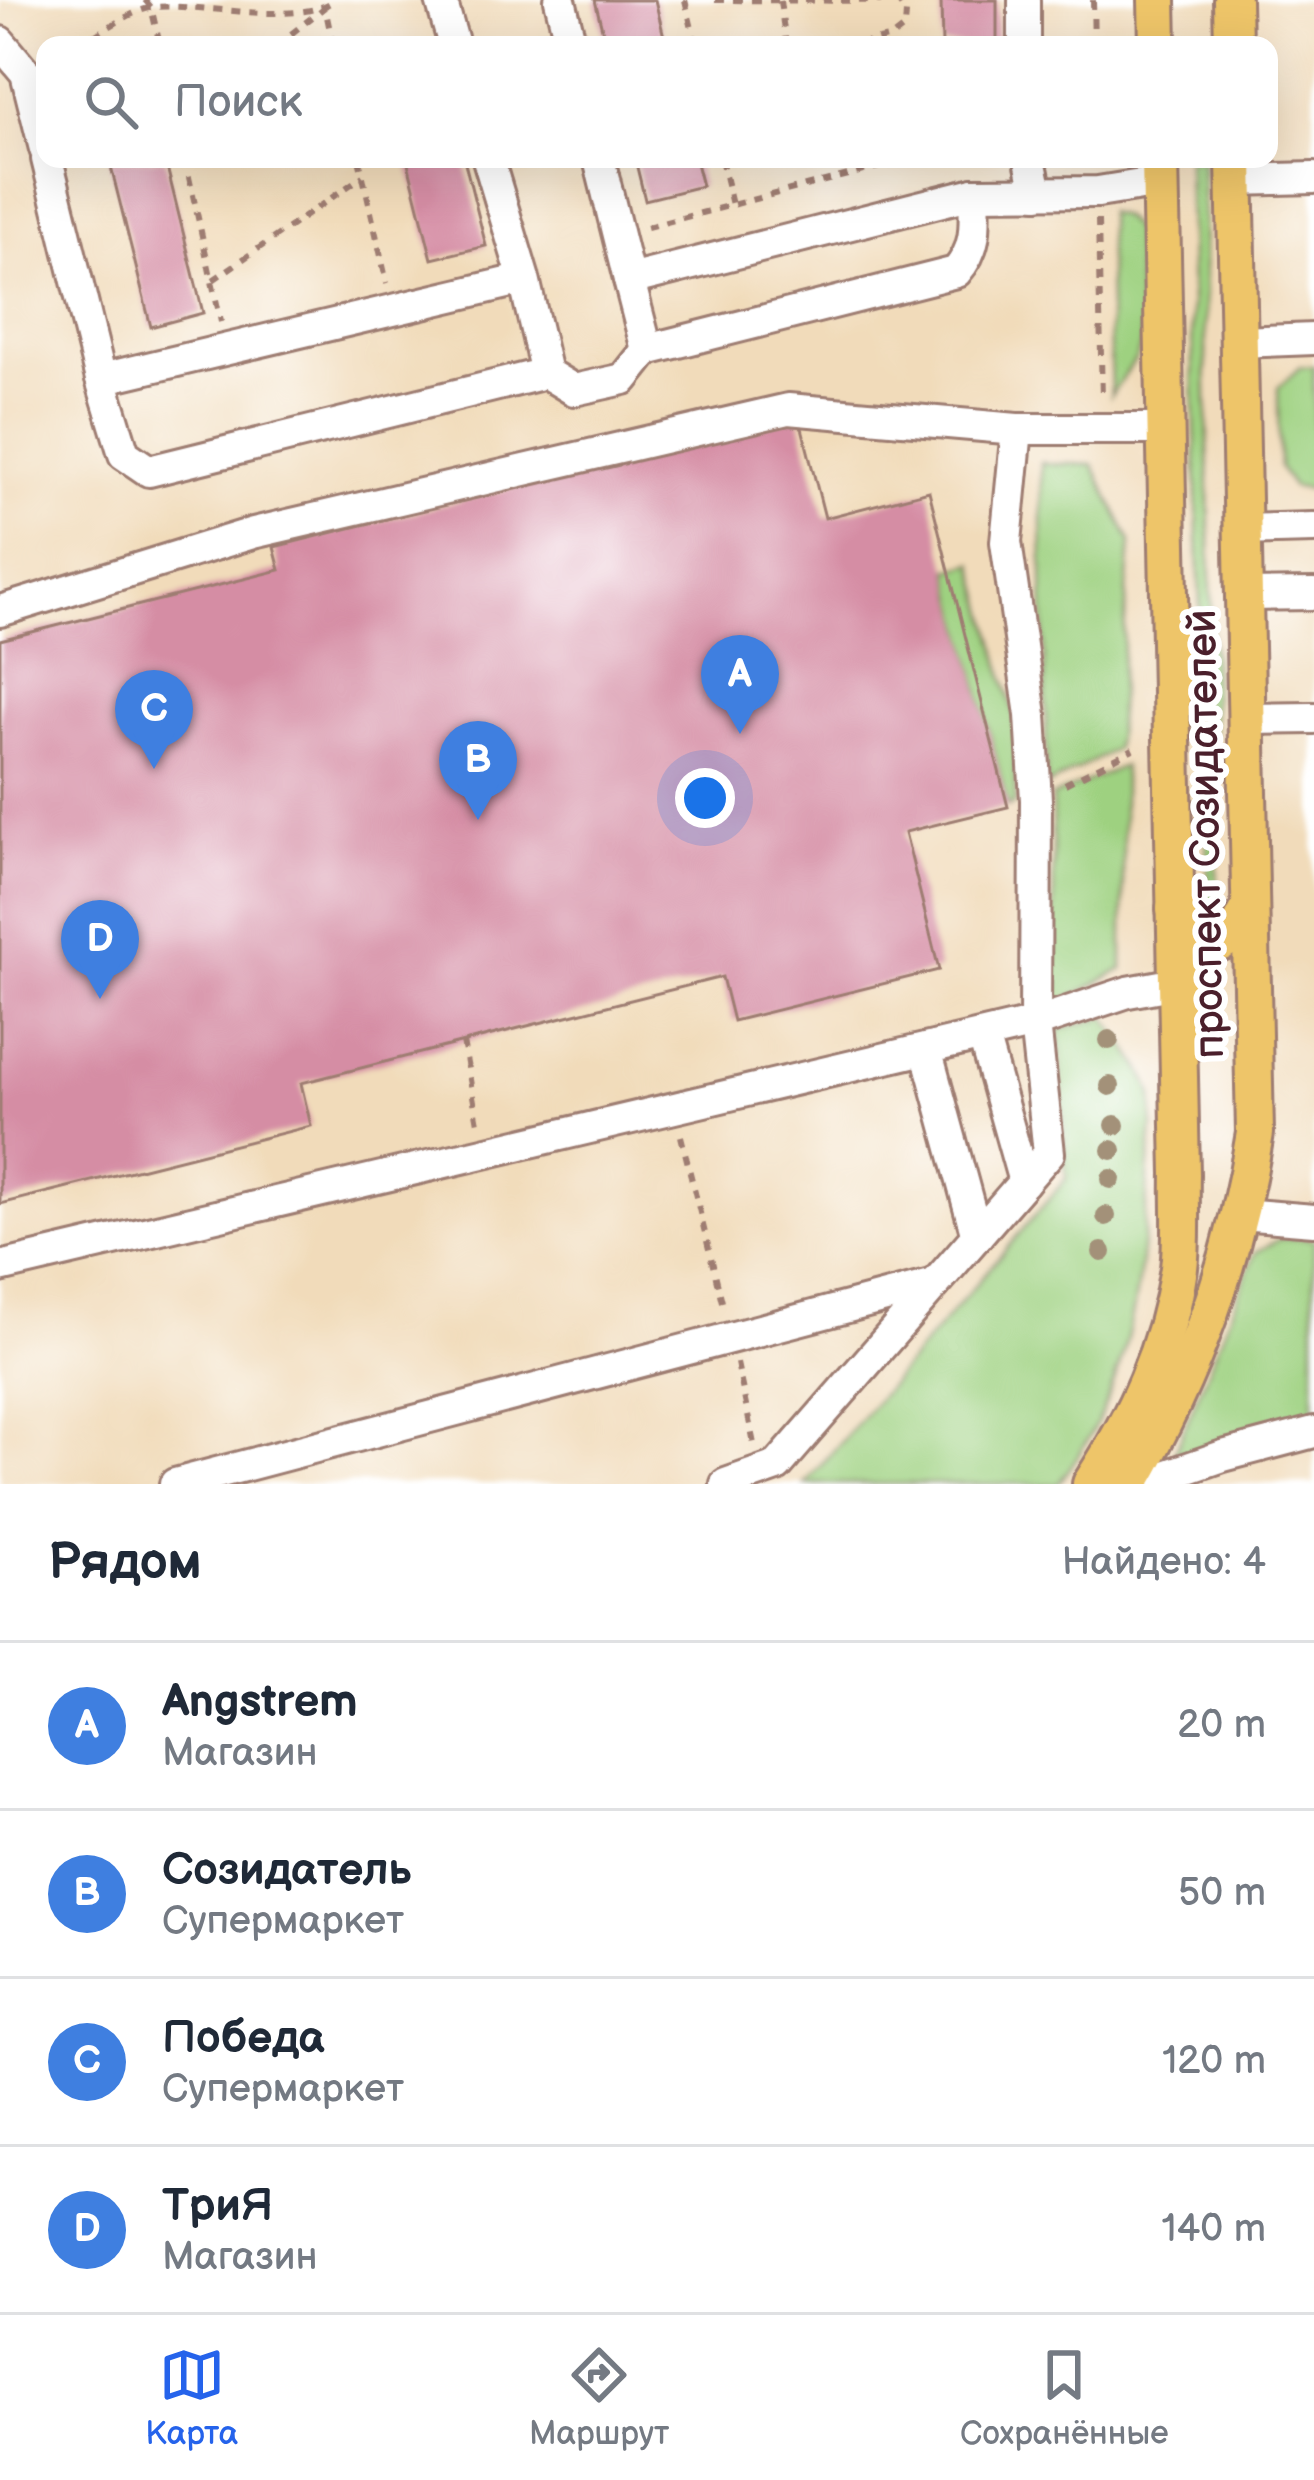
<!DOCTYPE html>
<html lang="ru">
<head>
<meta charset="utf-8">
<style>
	body { margin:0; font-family:"Balsamiq Sans",sans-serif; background:#f6f6f7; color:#1f2937 }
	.you { position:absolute; left:705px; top:798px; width:42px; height:42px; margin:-30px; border:9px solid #fff; border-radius:50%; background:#1a73e8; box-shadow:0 0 0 18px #1a73e833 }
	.badge { display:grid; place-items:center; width:78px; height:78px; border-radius:50%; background:#2563eb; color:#fff; font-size:39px; font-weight:700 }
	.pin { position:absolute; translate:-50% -99px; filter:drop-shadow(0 3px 6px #0008) }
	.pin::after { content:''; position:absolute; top:63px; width:42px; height:36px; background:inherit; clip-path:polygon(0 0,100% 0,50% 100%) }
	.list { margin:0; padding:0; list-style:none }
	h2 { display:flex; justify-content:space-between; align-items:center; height:156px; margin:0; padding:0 48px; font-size:51px }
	h2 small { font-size:39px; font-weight:400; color:#747a83 }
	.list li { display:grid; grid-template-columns:78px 1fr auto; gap:36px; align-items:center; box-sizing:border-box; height:168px; padding:0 48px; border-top:3px solid #e0e1e3 }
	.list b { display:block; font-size:45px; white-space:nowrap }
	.list p { margin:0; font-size:39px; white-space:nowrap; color:#747a83 }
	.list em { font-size:39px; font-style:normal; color:#747a83 }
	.icon { flex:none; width:66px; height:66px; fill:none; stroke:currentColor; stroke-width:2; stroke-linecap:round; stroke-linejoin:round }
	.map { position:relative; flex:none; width:1314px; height:1484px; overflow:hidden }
	.search { position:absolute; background:#fff; box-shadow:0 12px 48px #0002; left:36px; right:36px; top:36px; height:132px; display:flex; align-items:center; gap:30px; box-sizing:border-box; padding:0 42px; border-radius:24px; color:#747a83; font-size:45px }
	.sheet { height:828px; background:#fff }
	nav { display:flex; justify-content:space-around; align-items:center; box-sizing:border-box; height:168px; border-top:3px solid #e0e1e3; background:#fff; font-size:33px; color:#747a83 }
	nav a { display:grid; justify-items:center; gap:6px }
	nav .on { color:#2563eb }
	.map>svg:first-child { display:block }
	.green { fill:#9ed180; stroke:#747856; stroke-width:3 }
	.building { fill:#d58da4 }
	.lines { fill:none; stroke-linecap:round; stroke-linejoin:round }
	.minor-casing { stroke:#9e7d72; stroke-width:36 }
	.major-casing { stroke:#9e7d72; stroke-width:42 }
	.path { stroke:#9e7d72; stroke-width:6; stroke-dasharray:9 9; stroke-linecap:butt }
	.minor { stroke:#fff; stroke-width:30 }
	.major { stroke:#eec569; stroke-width:36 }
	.tree { fill:#a39179 }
	.labels { text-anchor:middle; stroke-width:12; stroke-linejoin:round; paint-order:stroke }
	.street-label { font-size:42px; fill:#4a1f2b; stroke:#fff }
</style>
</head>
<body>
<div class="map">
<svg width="1314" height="1484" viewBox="0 0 1314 1484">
	<rect width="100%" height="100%" fill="#fff"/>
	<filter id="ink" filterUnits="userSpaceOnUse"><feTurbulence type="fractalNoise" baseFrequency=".00833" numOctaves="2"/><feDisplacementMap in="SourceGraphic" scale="24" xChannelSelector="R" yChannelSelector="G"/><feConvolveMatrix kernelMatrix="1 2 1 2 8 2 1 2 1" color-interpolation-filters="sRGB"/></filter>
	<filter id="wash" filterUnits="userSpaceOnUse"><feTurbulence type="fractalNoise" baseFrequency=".004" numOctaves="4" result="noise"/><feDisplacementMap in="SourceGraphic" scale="48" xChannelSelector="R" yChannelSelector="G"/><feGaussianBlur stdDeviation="2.7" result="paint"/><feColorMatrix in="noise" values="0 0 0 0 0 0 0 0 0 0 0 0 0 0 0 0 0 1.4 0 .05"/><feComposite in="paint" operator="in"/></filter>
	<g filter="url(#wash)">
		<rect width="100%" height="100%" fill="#f1dbba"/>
		<g class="green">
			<path d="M1187,159H1202L1218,916L1209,912Z"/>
			<path d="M1107,212L1122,217L1133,229L1142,340L1137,357L1111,395Z"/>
			<path d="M1314,366V489L1293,487L1279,468L1278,388L1300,367Z"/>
			<path d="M1041,463L1093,465L1131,542L1115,749L1047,786Z"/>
			<path d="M974,563L1015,718V803L1008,807L949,570Z"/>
			<path d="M1123,766V969L1056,1005L1052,797Z"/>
			<path d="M1106,1017C1118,1036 1150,1076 1153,1096C1156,1122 1149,1154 1148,1180C1141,1289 1128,1396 1058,1484H805L1066,1179L1059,1029Z"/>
			<path d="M1306,1238L1314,1240V1419L1173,1456L1256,1252L1280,1239Z"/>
		</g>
		<g id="blocks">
			<g class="building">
				<path d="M595,0H655L666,45H606Z"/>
				<path d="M941,0H997V45H942Z"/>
				<path d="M109,159H165L203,313L151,327Z"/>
				<path d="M407,159H464L486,246L432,259Z"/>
				<path d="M635,159H695L702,186L645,200Z"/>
				<path d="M799,416L825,518L929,491L1008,807L905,832L939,970L733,1021L722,977L301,1083L311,1126L0,1204V640L280,570L274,547Z"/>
			</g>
		</g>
	</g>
	<g filter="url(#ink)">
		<use href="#blocks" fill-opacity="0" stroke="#9e7d72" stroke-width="3"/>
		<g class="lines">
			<g class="minor-casing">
				<g id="minor">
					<path d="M441,0L454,45"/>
					<path d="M560,0L571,45"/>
					<path d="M1024,0V45"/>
					<path d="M0,42L26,73L45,149"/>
					<path d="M47,159L101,379"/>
					<path d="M488,159L524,279L546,373L149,471L124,454L101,379L524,279"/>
					<path d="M599,159L629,280L974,193L1098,192L1160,182"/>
					<path d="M1030,159L1037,193"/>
					<path d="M1235,180L1314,178"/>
					<path d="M629,280L647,350L956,272C978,248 975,224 974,193"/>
					<path d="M1239,342L1314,339"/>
					<path d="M546,373L574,390L624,379L647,350"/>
					<path d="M1242,530L1314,528"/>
					<path d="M1244,595L1314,594"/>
					<path d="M0,611L253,533L788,409L1017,429H1165"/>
					<path d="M1246,719L1314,718"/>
					<path d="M983,1036L1024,1182"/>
					<path d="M926,1049L977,1236"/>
					<path d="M1240,1214L1314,1220"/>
					<path d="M0,1267L1035,1023L1128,992L1177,983"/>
					<path d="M175,1484L935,1284"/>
					<path d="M726,1484L777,1466L1049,1153L1035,1023L1036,800L1031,715L1006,542L1017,429"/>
					<path d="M1142,1484L1223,1456L1314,1432"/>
				</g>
			</g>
			<g class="major-casing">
				<g id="major">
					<path d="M1157,0L1158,45"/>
					<path d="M1232,0L1233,45"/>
					<path d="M1175,909L1198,937L1221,942L1239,928L1250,907"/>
					<path d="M1091,1484C1135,1416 1167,1349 1179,1268C1183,1238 1180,1205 1181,1174L1160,159"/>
					<path d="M1130,1484C1193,1377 1236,1256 1255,1133L1235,159"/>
				</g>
			</g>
			<g class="path">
				<path d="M145,0L151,7L160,45"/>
				<path d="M685,0L696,45"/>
				<path d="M715,0L898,1L906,13L905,27L892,37L858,45"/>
				<path d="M1093,0L1094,45"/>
				<path d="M780,1L786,45"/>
				<path d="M79,45C101,33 132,9 156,7C202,3 298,27 335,0"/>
				<path d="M277,45L325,7L333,45"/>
				<path d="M185,159L221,322"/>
				<path d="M359,159L387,283"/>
				<path d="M721,159L732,205"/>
				<path d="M1098,220L1102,399"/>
				<path d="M647,227L910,159"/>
				<path d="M213,280L363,176"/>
				<path d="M1065,784L1133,749"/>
				<path d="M463,1042L478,1123"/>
				<path d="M681,1136L724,1310"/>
				<path d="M737,1363L754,1444"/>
			</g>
			<use href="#minor" class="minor"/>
			<use href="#major" class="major"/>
		</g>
		<g class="tree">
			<circle cx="1109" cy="1040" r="10"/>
			<circle cx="1110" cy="1086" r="10"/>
			<circle cx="1115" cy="1125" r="10"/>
			<circle cx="1112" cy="1150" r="10"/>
			<circle cx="1111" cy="1179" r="10"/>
			<circle cx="1106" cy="1216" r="10"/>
			<circle cx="1102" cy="1252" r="10"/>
		</g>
	</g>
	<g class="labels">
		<g class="street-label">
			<text transform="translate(1204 834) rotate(-91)" y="15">проспект Созидателей</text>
		</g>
	</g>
</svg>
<div class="you"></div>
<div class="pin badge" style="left:740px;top:734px;background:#3f7fe0">A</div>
<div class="pin badge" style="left:478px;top:820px;background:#3f7fe0">B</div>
<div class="pin badge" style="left:154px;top:769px;background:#3f7fe0">C</div>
<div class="pin badge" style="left:100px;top:999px;background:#3f7fe0">D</div>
<div class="search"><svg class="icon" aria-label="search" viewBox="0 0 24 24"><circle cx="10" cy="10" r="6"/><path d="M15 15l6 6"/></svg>Поиск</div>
</div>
<section class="sheet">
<h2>Рядом<small>Найдено: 4</small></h2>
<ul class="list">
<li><span class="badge" style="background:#3f7fe0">A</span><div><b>Angstrem</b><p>Магазин</p></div><em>20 m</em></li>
<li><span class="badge" style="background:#3f7fe0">B</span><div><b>Созидатель</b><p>Супермаркет</p></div><em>50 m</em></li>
<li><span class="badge" style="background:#3f7fe0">C</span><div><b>Победа</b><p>Супермаркет</p></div><em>120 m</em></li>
<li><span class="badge" style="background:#3f7fe0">D</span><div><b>ТриЯ</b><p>Магазин</p></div><em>140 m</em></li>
</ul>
</section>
<nav>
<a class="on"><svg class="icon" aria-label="map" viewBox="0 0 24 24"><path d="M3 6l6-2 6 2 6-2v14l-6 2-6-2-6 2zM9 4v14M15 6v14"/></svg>Карта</a>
<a><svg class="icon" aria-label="directions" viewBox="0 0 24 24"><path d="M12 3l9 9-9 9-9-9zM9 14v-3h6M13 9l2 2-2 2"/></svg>Маршрут</a>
<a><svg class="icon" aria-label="saved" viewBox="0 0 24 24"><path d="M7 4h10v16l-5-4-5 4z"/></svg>Сохранённые</a>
</nav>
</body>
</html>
